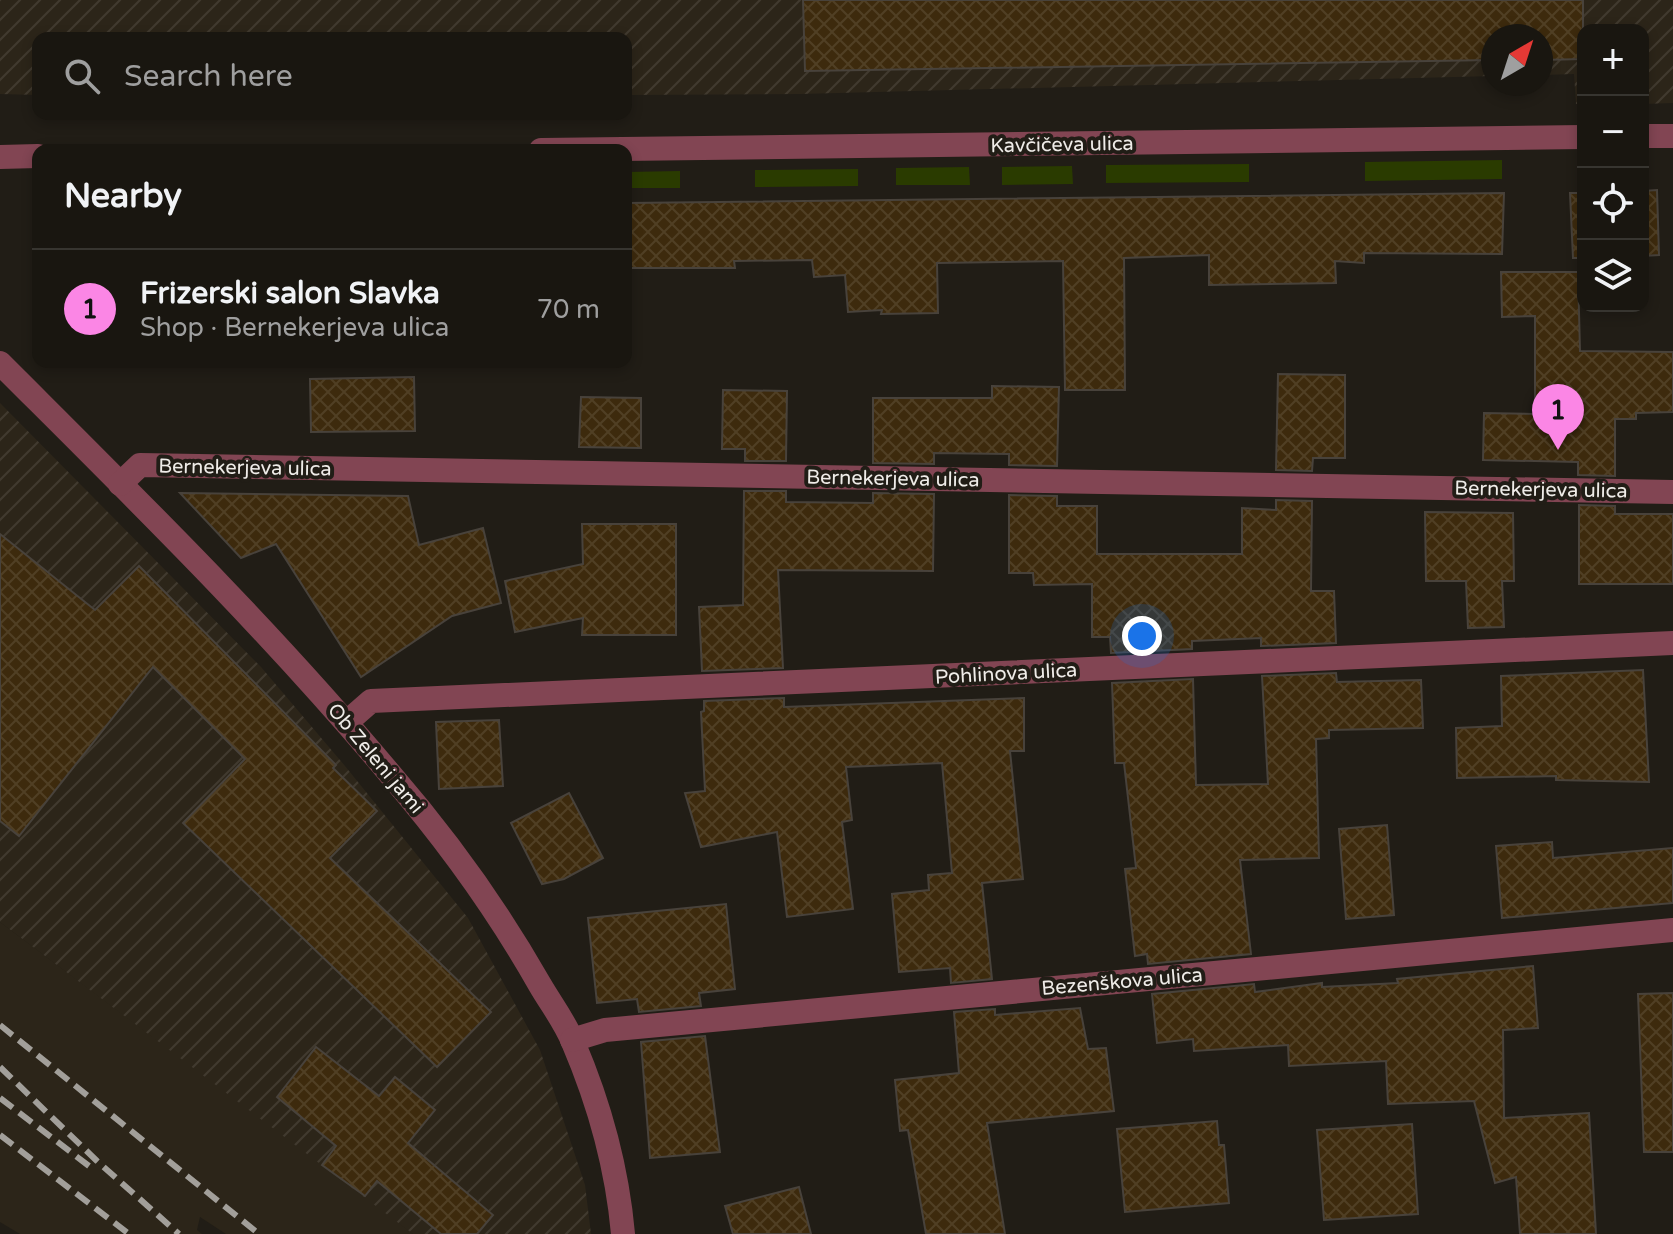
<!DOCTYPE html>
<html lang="en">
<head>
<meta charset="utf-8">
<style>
	body { margin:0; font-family:"Varela Round",sans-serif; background:#221f19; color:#f1f3f6 }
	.controls { position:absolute; right:24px; top:24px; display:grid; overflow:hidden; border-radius:16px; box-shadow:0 4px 12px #0003 }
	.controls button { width:72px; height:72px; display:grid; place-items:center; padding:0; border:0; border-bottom:2px solid #373530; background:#191610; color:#f1f3f6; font:40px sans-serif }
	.compass { position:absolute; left:1481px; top:24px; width:72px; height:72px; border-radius:50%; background:#191610; box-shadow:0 4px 12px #0003; rotate:39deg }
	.you { position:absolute; left:1142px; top:636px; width:28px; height:28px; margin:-20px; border:6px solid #fff; border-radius:50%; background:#1a73e8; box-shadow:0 0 0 12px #1a73e833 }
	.badge { display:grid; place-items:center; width:52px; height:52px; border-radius:50%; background:#fb86e5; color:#111; font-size:26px; font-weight:700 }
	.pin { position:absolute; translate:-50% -66px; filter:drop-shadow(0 2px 4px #0008) }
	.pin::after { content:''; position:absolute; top:42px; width:28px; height:24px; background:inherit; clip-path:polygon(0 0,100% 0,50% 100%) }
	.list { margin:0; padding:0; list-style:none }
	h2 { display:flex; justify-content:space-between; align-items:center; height:104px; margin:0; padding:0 32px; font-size:34px }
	h2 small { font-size:26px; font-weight:400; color:#9f9f9f }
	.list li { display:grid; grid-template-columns:52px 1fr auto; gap:24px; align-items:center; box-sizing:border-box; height:120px; padding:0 32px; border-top:2px solid #373530 }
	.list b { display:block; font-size:30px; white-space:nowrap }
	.list p { margin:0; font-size:26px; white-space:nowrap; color:#9f9f9f }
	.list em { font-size:26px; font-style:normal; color:#9f9f9f }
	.icon { flex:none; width:44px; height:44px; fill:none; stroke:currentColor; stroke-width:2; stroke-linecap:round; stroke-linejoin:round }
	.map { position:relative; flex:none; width:1673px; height:1234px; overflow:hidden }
	.search { position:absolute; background:#191610; box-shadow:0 4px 12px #0003; left:32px; top:32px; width:600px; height:88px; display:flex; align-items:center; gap:20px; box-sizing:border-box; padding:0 28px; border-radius:16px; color:#9f9f9f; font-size:30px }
	.panel { position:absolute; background:#191610; box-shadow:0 4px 12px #0003; left:32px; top:144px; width:600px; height:224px; border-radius:16px }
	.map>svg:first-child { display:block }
	.built { fill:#2c2519 }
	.industrial { fill:url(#industrial-furrows) }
	.green { fill:#2a3b00 }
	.building { fill:url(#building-cross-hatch); stroke:#48423b; stroke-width:2 }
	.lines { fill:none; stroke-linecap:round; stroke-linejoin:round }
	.minor { stroke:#824553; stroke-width:24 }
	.rail { stroke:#a29f9a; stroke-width:6; stroke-dasharray:16 8; stroke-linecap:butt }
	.labels { text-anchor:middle; stroke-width:8; stroke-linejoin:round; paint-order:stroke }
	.street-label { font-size:20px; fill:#efece8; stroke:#211d16 }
</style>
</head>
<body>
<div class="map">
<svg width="1673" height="1234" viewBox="0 0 1673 1234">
	<defs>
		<pattern id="industrial-furrows" width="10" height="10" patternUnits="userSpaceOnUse" patternTransform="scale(2)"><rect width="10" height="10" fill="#2c2519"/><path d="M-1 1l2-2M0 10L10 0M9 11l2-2" fill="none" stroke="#413a2f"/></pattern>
		<pattern id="building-cross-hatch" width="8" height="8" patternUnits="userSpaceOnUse" patternTransform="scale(2)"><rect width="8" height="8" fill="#3d2a0d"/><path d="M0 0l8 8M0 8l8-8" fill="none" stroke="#503f24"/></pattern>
	</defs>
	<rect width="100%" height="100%" fill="#211d16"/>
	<path class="built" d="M0,922L365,1196L413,1234H226L200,1217L197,1230L202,1234H20L0,1222Z"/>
	<g class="industrial">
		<path d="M0,0H1673V103L1643,104V30H1583V104H1576L1574,74L1541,75V36H1493V76L800,94L626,95V38H38V95L0,94Z"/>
		<path d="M0,403L261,667L345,766L468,918L540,1050L585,1185L591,1234H413L0,922Z"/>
	</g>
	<g class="green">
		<path d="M1502,160V179L1365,181V162Z"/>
		<path d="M1249,164V182L1106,183V165Z"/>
		<path d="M1072,166L1073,184L1002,185V167Z"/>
		<path d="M969,167L970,185H896V168Z"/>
		<path d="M858,169V186L755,187V170Z"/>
		<path d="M680,171V188H626V172Z"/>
	</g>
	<g class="building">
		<path d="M803,0H1583V59L1541,60V36H1493V60L805,71Z"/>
		<path d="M1657,190L1659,255L1643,256V191Z"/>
		<path d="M1504,193L1502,254L1364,253V263L1335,261L1336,283L1209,285V255L1124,258L1125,390H1065L1063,261L937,263L938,313L881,314L882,310L848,312L845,275L814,277L812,260L734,261L735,268H626V203Z"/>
		<path d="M1570,193H1583V258H1573Z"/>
		<path d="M1501,272H1578L1580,351L1673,352V412L1636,413V419H1615V476L1578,475V462L1483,460L1484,413L1535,414V316L1502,317Z"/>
		<path d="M1278,374L1345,375V458H1313L1312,471L1276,470Z"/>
		<path d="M414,377L415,431L311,432L310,379Z"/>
		<path d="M992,386L1059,387L1057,466L1009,465V454L934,453V464L873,463V398H992Z"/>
		<path d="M723,390L787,391L786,461H745V449H722Z"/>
		<path d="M581,397L641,398V448L579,447Z"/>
		<path d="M744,491H786V502L873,503V493L934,494L933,571L778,570L783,668L702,671L699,607L743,605Z"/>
		<path d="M180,493L408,496L419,545L483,528L501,603L452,616L361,677L276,544L241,558Z"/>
		<path d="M1009,495L1057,496V506H1097V554H1242V508L1276,510V500L1312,501L1311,591H1334L1336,643L1261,646V638L1192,641V649L1111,653L1110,637H1092V584L1034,585L1033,573H1009Z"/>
		<path d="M1579,505L1615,506V514H1673V584H1579Z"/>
		<path d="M1425,512L1513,513L1514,581H1502L1504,627L1468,628L1466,581H1426Z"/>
		<path d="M582,524H676V635H582L583,618L515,632L505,581L583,564Z"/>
		<path d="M0,534L95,610L139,566L336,765L333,768L377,811L330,858L491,1012L437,1067L183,823L245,759L153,667L19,836L0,821Z"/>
		<path d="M1643,670L1649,782L1556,780V776L1457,778L1456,728L1502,726L1501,676Z"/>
		<path d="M1336,673L1337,682L1421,680L1423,728L1329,730V738L1316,739L1319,858L1240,860L1251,954L1148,964L1147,954L1135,956L1125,869L1136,868L1124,763H1115L1112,683L1193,679L1196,785L1268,784L1262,676Z"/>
		<path d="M784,698V707L1024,698V751H1010L1023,879L982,883L992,979L951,983L950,968L899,972L892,894L929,890L928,875L952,873L942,763L846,767L852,820L842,822L853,909L787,917L777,832L701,847L685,793L705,791L701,712L704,711V701Z"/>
		<path d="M499,720L503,786L439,789L436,722Z"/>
		<path d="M569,793L603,858L564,879L542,884L511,823Z"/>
		<path d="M1387,825L1394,915L1346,919L1339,829Z"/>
		<path d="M1552,842L1553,858L1673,848V903L1502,918L1496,846Z"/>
		<path d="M726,904L735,989L699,993L701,1006L639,1012L637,999L597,1003L588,918Z"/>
		<path d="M1533,966L1538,1028L1503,1030L1504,1118L1589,1113L1596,1234H1520L1516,1177L1495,1183L1474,1101L1388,1104L1386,1061L1289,1066L1288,1045L1194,1051L1193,1039L1157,1043L1152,994L1254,984L1255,992L1322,983V987L1398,983L1397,979Z"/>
		<path d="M1673,993V1152H1644L1638,994Z"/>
		<path d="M1080,1008L1088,1049L1106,1048L1114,1111L987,1123L1005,1234H926L908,1130L900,1131L895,1080L959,1073L954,1012L995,1009V1015Z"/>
		<path d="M705,1036L720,1152L650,1158L641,1042Z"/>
		<path d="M316,1047L379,1096L395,1077L435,1110L408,1143L493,1215L477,1234H441L377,1181L365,1196L322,1165L336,1146L277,1097Z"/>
		<path d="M1217,1121L1219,1145H1224L1229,1203L1125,1212L1117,1129Z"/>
		<path d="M1412,1124L1418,1214L1324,1220L1317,1130Z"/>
		<path d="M799,1187L811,1234H733L725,1206Z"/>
	</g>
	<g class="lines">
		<g class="minor">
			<path d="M1643,136H1673"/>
			<path d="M541,150L1583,137"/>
			<path d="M0,157L38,156"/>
			<path d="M0,363C133,496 269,629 390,774C447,840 497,909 540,985C551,1004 565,1022 573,1042C600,1105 617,1166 623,1234"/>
			<path d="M120,484L140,465L1673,492"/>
			<path d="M347,722L371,701L1673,643"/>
			<path d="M572,1040L605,1030L1673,930"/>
		</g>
		<g class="rail">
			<path d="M0,1025L259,1234"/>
			<path d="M0,1067L97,1161L179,1234"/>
			<path d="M0,1098L89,1166"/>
			<path d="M0,1135L129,1234"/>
		</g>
	</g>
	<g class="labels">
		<g class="street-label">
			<text transform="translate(1062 144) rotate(-1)" y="7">Kavčičeva ulica</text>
			<text transform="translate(245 467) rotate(1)" y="7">Bernekerjeva ulica</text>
			<text transform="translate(893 478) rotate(1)" y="7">Bernekerjeva ulica</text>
			<text transform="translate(1541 489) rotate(1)" y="7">Bernekerjeva ulica</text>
			<text transform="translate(1006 673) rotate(-3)" y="7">Pohlinova ulica</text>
			<text transform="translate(376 758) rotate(50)" y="7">Ob Zeleni jami</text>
			<text transform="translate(1122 981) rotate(-5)" y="7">Bezenškova ulica</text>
		</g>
	</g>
</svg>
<div class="controls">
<button>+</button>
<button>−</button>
<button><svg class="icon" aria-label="locate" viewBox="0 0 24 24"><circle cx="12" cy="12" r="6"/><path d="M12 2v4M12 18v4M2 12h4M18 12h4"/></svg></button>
<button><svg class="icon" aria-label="layers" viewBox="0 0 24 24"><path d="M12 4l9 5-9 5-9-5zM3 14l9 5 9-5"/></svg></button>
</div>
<svg class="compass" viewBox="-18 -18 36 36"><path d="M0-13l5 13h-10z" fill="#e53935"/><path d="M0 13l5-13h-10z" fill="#9f9f9f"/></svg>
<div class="you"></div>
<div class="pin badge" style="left:1558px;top:450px">1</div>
<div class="search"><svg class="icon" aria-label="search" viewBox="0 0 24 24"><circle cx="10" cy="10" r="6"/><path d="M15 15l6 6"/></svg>Search here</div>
<section class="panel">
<h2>Nearby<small></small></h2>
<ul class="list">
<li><span class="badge">1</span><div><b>Frizerski salon Slavka</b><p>Shop · Bernekerjeva ulica</p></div><em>70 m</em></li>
</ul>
</section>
</div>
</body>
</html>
